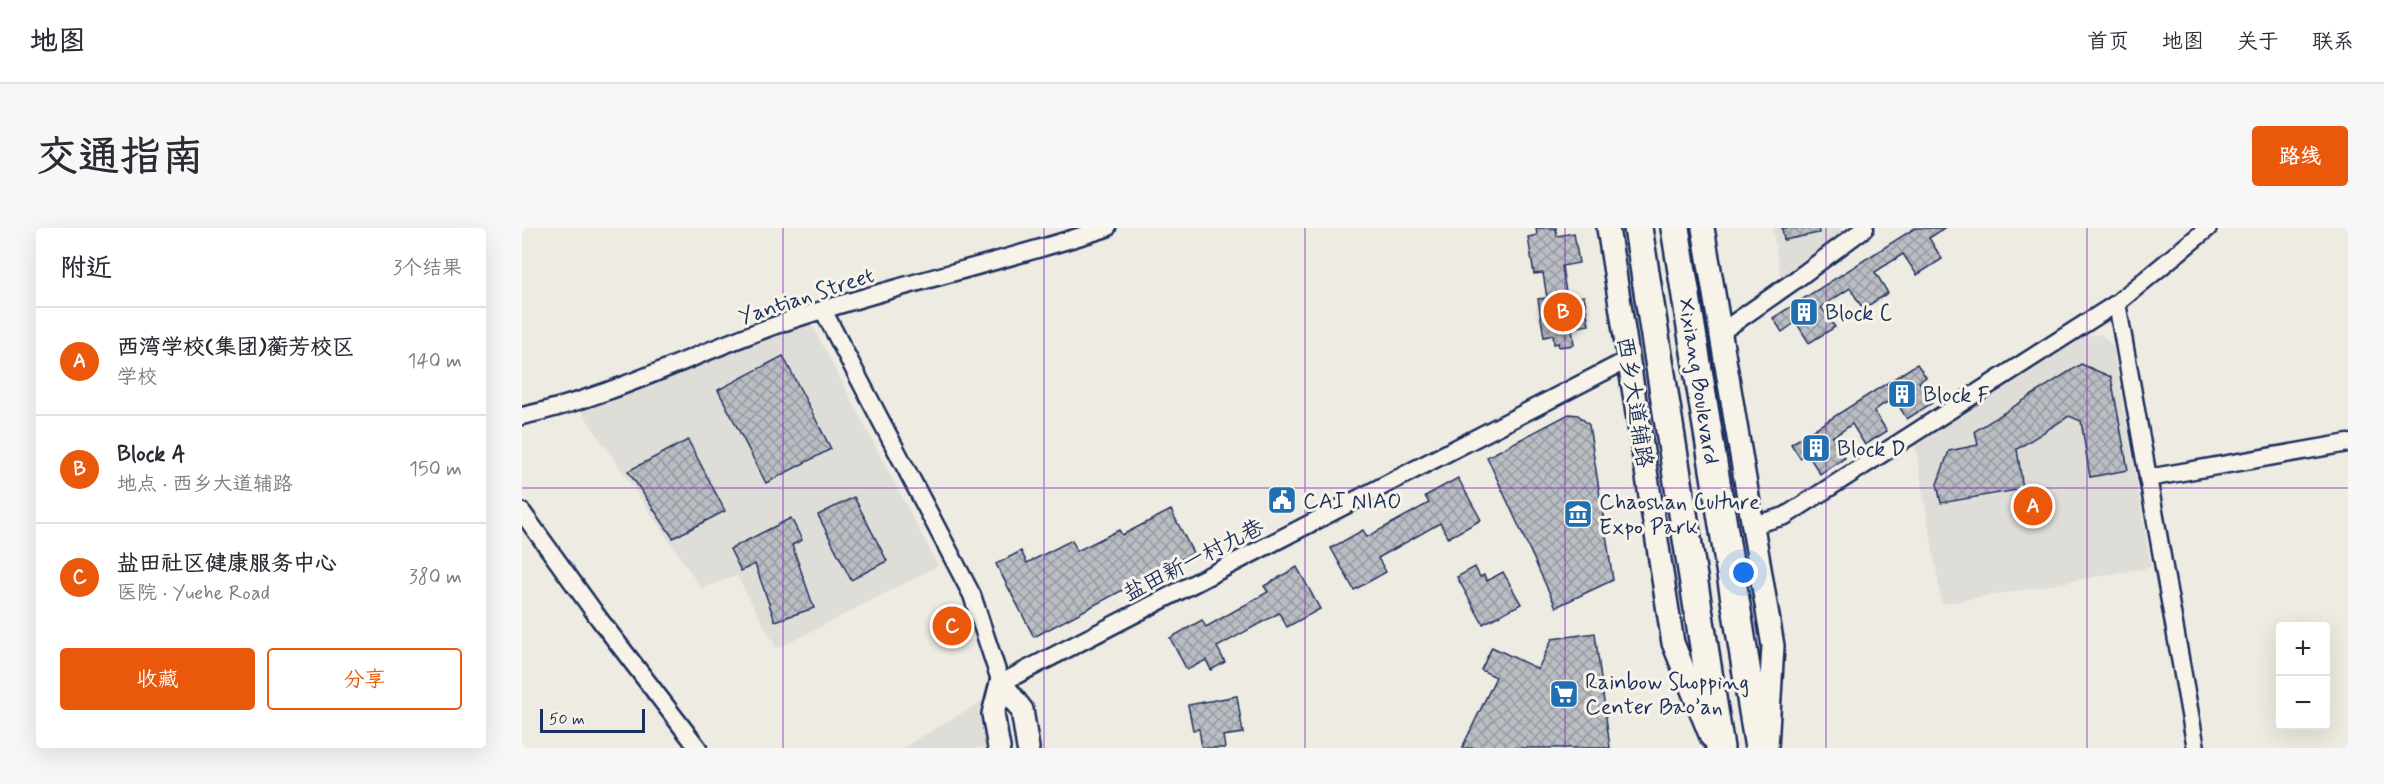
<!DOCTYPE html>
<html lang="zh">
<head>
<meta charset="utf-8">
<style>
	body { margin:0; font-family:Mynerve,"LXGW WenKai TC",sans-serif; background:#f7f7f7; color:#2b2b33 }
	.controls { position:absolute; right:18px; bottom:18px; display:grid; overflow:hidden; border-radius:6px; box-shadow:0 6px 24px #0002 }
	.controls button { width:54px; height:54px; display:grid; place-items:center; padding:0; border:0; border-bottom:2px solid #e1e1e2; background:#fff; color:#2b2b33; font:30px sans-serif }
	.scale { position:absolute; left:18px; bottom:15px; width:105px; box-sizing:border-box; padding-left:6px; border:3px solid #1b2f5e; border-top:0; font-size:16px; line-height:21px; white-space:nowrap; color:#1b2f5e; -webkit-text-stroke:4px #f7f3e8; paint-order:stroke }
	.you { position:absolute; left:1222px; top:345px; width:21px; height:21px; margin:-15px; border:4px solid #fff; border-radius:50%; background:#1a73e8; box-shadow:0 0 0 9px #1a73e833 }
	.badge { display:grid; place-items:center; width:39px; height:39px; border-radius:50%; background:#ea580c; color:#fff; font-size:20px; font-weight:700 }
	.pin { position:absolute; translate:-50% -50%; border:3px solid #fff; box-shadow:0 2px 6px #0006 }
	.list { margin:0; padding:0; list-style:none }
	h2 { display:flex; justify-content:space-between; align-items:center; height:78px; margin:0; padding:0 24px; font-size:26px }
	h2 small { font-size:20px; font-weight:400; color:#7c7c81 }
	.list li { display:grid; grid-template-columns:39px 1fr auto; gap:18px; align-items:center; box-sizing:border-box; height:108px; padding:0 24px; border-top:2px solid #e1e1e2 }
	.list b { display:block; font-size:22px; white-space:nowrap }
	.list p { margin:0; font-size:20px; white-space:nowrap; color:#7c7c81 }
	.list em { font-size:20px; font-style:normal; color:#7c7c81 }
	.actions { display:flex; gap:12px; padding:18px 24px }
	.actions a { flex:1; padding:14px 0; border:2px solid #ea580c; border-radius:6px; text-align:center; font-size:21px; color:#ea580c }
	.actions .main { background:#ea580c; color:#fff }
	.map { position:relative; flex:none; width:1826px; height:520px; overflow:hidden; border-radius:6px }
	header { display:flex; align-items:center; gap:36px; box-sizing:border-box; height:84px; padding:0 30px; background:#fff; border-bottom:2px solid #e1e1e2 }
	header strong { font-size:28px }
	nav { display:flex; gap:33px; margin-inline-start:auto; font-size:21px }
	.intro { display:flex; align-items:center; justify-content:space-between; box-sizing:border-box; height:144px; padding:0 36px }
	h1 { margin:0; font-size:42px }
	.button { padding:15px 27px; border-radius:6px; background:#ea580c; color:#fff; font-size:21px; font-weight:700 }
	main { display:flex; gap:36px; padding:0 36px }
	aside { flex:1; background:#fff; border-radius:6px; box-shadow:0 6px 24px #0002 }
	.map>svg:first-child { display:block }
	.built { fill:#deddd8 }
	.building { fill:url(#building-cross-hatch); stroke:#1b2f5e; stroke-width:1.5 }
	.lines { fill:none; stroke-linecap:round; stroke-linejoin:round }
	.minor-casing { stroke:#1b2f5e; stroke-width:21 }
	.tertiary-casing { stroke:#1b2f5e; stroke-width:26 }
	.primary-casing { stroke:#1b2f5e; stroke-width:32 }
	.minor { stroke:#f7f3e8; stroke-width:16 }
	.tertiary { stroke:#f7f3e8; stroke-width:21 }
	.primary { stroke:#f7f3e8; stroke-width:27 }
	.grid { fill:none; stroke:#7b2cbf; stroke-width:1.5; stroke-opacity:0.55 }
	.labels { text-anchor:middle; stroke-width:6; stroke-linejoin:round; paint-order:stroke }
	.street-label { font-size:22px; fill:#1b2f5e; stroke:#f7f3e8 }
	.poi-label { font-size:22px; fill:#1b2f5e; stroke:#f7f3e8; text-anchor:start }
</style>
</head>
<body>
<header>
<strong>地图</strong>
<nav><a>首页</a><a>地图</a><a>关于</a><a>联系</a></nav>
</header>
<div class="intro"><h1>交通指南</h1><a class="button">路线</a></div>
<main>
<aside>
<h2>附近<small>3个结果</small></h2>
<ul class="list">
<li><span class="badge">A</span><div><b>西湾学校(集团)蘅芳校区</b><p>学校</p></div><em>140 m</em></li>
<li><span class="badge">B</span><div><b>Block A</b><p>地点 · 西乡大道辅路</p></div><em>150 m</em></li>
<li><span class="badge">C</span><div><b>盐田社区健康服务中心</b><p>医院 · Yuehe Road</p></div><em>380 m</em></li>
</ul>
<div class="actions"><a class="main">收藏</a><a>分享</a></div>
</aside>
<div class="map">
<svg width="1826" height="520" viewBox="0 0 1826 520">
	<defs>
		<pattern id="building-cross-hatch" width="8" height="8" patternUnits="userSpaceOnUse" patternTransform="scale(1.5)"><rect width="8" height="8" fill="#babdc2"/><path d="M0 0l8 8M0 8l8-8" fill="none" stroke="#969aa1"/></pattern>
	</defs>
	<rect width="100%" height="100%" fill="#eeebe2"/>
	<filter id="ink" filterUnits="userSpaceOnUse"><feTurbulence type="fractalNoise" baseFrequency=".0167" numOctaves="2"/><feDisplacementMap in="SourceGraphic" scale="12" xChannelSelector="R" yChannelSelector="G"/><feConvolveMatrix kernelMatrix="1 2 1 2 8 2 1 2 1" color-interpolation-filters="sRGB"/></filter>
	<g filter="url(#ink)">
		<g class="built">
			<path d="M1251,0H1319V6L1259,54Z"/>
			<path d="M289,95L416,338L255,421L215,348L179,360L58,181L101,168L258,105Z"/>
			<path d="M1579,106L1591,118L1629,339L1420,376L1393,216L1562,108Z"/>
			<path d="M461,473L468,520H380Z"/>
		</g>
		<g class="building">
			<path d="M1014,0H1034L1035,8L1052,5L1057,35L1040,38L1045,71L1062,68L1067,97L1050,100L1052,117L1037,119L1036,115L1032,116L1031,107L1022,109L1016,71L1025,70L1021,45L1012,46L1006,9L1015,7Z"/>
			<path d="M1260,0H1296L1297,5L1262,12Z"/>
			<path d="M1393,0H1423L1407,10L1420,31L1395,47L1381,26L1353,44L1366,65L1341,81L1328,60L1299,79L1313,99L1287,115L1274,94L1260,104L1251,90Z"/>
			<path d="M261,128L309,221L244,255L196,162Z"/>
			<path d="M1395,136L1404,149L1397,154L1410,175L1385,191L1372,170L1362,176L1352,183L1365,203L1343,217L1330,196L1320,203L1310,209L1323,230L1298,246L1285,225L1278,230L1269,216Z"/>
			<path d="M1559,136L1589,149L1606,242L1568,249L1559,193L1547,188L1495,221L1501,261L1419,275L1415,256L1427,223L1456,217L1453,203Z"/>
			<path d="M1047,186L1056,187L1067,197L1091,352L1034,379L965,229Z"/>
			<path d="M166,212L203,283L151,310L106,243Z"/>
			<path d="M936,250L959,292L926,310L918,295L856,330L864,344L832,362L809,320L841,302L845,309L907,275L903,268Z"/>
			<path d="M332,269L365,333L329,352L296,287Z"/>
			<path d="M649,282L671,325L512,409L474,336L499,323L505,335L550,312L555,323L597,302L600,307Z"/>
			<path d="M269,290L280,312L270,317L292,380L253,393L233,336L219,343L208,321Z"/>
			<path d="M775,339L798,381L765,399L757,385L695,419L703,434L689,442L684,432L665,442L648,410L680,392L684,399L746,364L742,358Z"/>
			<path d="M953,339L958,349L962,347L965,353L981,344L999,376L961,396L935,349Z"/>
			<path d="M1073,405L1088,520H940L974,449L959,442L970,419L1016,441L1030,411Z"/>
			<path d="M715,468L721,505L701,508L703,520H680L677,501L671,502L666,477Z"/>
		</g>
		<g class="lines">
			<g class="minor-casing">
				<g id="minor">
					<path d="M1595,75L1674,520"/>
					<path d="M301,82L450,367L479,455L1107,131"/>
					<path d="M1199,104L1272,53L1343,0"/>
					<path d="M0,188C90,169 171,126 257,96C365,59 477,35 585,0"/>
					<path d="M1626,250L1826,215"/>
					<path d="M0,284L78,392L176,520"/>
					<path d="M1231,297L1263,288L1595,75L1686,0"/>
				</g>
			</g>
			<g class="tertiary-casing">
				<g id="tertiary">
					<path d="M1086,0L1151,415L1189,509"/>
					<path d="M1181,0L1251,418L1245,519"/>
					<path d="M479,455L500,482L506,520"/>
					<path d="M477,520L471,486L479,455"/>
				</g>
			</g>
			<g class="primary-casing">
				<g id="primary">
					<path d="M1116,0L1198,520"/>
					<path d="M1153,0L1237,520"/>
				</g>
			</g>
			<use href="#minor" class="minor"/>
			<use href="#tertiary" class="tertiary"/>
			<use href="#primary" class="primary"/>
		</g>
	</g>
	<path class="grid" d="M261,0V520M522,0V520M783,0V520M1043,0V520M1304,0V520M1565,0V520M0,260H1826"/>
	<defs>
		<g id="building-square" transform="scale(1.5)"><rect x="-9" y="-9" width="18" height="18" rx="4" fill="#1f6fb2" stroke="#f7f3e8"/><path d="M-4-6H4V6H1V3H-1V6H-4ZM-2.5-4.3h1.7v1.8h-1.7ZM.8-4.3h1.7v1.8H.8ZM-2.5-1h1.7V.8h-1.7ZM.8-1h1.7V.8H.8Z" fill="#fff"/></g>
		<g id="civic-square" transform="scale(1.5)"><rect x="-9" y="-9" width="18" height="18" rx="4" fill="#1f6fb2" stroke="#f7f3e8"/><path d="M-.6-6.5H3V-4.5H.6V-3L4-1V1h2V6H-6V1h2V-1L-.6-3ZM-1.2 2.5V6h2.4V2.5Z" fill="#fff"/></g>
		<g id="museum-square" transform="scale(1.5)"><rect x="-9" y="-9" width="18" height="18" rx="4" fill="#1f6fb2" stroke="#f7f3e8"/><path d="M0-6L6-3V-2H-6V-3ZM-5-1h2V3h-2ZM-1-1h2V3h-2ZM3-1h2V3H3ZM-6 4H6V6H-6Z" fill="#fff"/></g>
		<g id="supermarket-square" transform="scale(1.5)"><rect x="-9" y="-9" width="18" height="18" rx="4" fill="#1f6fb2" stroke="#f7f3e8"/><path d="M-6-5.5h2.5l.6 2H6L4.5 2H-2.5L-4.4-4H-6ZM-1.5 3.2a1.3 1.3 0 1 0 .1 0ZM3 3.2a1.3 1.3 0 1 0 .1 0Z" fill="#fff"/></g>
	</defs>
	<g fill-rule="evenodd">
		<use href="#building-square" x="1282" y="84"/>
		<use href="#building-square" x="1380" y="166"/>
		<use href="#building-square" x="1294" y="220"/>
		<use href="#civic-square" x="760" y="272"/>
		<use href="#museum-square" x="1056" y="286"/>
		<use href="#supermarket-square" x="1042" y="466"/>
	</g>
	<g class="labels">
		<g class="street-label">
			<text transform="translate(284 67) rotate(-18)" y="8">Yantian Street</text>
			<text transform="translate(1178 153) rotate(81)" y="8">Xixiang Boulevard</text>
			<text transform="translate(1114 174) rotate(81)" y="8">西乡大道辅路</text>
			<text transform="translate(671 331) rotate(-27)" y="8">盐田新一村九巷</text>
		</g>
		<g class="poi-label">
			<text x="1303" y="92">Block C</text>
			<text x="1401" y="174">Block F</text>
			<text x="1315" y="228">Block D</text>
			<text x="781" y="280">CAI NIAO</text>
			<text x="1077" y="281">Chaoshan Culture<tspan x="1077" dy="25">Expo Park</tspan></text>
			<text x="1063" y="461">Rainbow Shopping<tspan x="1063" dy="25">Center Bao’an</tspan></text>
		</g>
	</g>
</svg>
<div class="controls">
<button>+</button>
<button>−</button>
</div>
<div class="scale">50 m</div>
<div class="you"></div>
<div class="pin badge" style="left:1511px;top:278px">A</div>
<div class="pin badge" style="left:1041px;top:84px">B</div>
<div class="pin badge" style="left:430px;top:398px">C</div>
</div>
</main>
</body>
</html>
